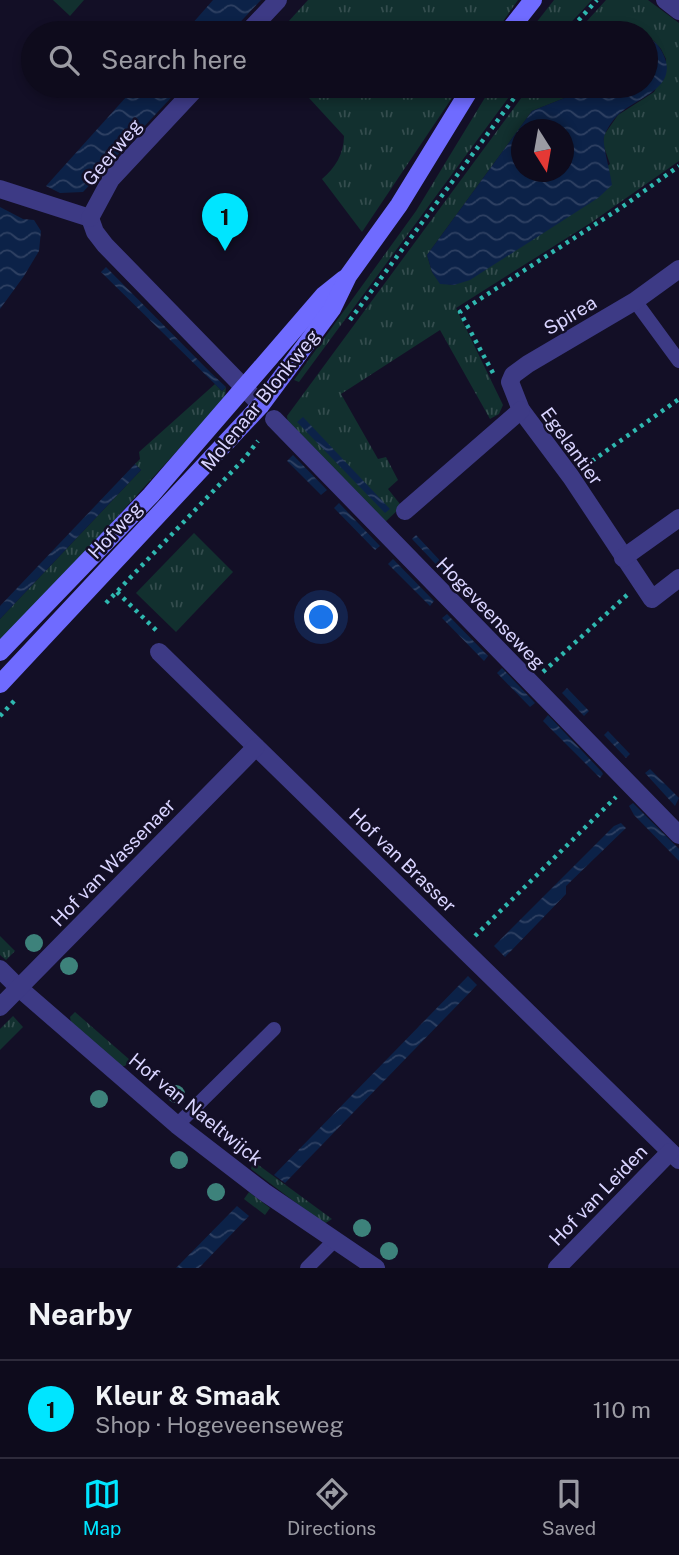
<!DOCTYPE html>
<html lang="en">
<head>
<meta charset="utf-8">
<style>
	body { margin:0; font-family:"Public Sans",sans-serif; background:#1c1929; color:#f1f3f6 }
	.compass { position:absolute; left:511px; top:119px; width:63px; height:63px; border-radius:50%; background:#0e0b1c; box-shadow:0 4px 10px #0003; rotate:169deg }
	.you { position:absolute; left:322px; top:618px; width:24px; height:24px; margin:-18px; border:5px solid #fff; border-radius:50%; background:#1a73e8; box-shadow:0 0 0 10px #1a73e833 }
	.badge { display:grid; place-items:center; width:46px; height:46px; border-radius:50%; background:#00e5ff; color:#111; font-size:23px; font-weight:700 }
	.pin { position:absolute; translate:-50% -58px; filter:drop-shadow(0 2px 4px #0008) }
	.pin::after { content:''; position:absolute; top:37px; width:24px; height:21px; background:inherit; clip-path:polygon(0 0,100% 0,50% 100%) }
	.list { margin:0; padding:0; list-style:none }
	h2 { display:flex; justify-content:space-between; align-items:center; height:91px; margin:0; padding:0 28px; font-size:30px }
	h2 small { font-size:23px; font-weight:400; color:#9b9ba3 }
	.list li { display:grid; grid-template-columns:46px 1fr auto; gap:21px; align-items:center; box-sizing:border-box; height:98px; padding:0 28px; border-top:2px solid #2e2b3b }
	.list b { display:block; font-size:26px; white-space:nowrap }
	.list p { margin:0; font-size:23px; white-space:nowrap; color:#9b9ba3 }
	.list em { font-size:23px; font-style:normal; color:#9b9ba3 }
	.icon { flex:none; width:38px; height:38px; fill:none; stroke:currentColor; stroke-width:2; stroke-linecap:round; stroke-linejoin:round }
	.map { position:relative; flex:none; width:679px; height:1268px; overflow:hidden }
	.search { position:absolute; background:#0e0b1c; box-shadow:0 4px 10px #0003; left:21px; right:21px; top:21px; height:77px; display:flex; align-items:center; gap:18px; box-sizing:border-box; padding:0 24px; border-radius:38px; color:#9b9ba3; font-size:26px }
	.sheet { height:189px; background:#0e0b1c }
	nav { display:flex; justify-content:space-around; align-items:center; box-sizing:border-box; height:98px; border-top:2px solid #2e2b3b; background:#0e0b1c; font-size:19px; color:#9b9ba3 }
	nav a { display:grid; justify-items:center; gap:4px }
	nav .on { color:#00e5ff }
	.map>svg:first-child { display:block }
	.grass { fill:url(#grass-tufts) }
	.water { fill:url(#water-waves); fill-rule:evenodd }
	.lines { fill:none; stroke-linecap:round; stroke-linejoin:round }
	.path { stroke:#2fb8b0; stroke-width:4.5; stroke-dasharray:3.5 5; stroke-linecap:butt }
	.lane { stroke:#3d3a85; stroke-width:14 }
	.street { stroke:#3d3a85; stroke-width:18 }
	.secondary { stroke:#6f6bff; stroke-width:18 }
	.tree { fill:#3d827b }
	.labels { text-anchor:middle; stroke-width:5; stroke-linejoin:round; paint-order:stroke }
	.street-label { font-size:19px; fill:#d9d4ff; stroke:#130f26 }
</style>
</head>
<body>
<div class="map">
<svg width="679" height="1268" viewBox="0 0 679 1268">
	<defs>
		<pattern id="grass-tufts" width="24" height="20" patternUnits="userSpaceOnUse" patternTransform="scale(1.75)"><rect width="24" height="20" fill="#12302f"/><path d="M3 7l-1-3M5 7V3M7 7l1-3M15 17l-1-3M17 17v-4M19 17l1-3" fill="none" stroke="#344d4e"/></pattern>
		<pattern id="water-waves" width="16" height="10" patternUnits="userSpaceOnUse" patternTransform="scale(1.75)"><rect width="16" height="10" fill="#0c2248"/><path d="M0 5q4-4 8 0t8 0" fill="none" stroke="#2f4163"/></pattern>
	</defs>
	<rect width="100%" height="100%" fill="#130f26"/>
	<g class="grass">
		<path d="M53,0H84L70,16Z"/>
		<path d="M308,0H518L495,33H278Z"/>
		<path d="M554,0H592L561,33H528Z"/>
		<path d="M606,0H648L679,23V161L592,222L456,308L503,405L499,414L490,419L440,330L341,394L378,459L386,457L398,480L388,489L400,504L399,509L384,523L288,424L287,416L530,86H580L567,97L532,111L427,255L432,272L440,283L454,285L610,164L603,144L604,135L618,115L654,92L666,69V59L661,49L654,41L646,37V33H576Z"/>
		<path d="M298,86H460L362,232L322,179C335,168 344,154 344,136Z"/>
		<path d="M492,86H517L299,382L294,380L416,211Z"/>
		<path d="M215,384L222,391L226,387L225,398L0,646V619L141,470L135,464L140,459L139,452Z"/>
		<path d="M194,533L233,572L176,632L136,593Z"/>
		<path d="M0,936L15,951L6,960L0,955Z"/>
		<path d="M75,1012L130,1060L125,1066H121L71,1022L70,1017Z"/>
		<path d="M13,1016L23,1027L0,1050V1029Z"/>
		<path d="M253,1161L332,1219L324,1224L251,1169Z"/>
		<path d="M249,1192L270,1208L265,1215L244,1199Z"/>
	</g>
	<g class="water">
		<path d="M213,0H261L230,33H184Z"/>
		<path d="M646,37C655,41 660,46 664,56C678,88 637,98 619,114C613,119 606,130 604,137C602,144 611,174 612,185L598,198L470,280L454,285L440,284L432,272L427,255L532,111L567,97L580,86H646ZM522,130H564V172H522Z"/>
		<path d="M136,86H182L83,192L60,193L46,186Z"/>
		<path d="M0,207L23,219L34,220L41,231L39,251L24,276L0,309Z"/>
		<path d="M106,267L211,373L226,387L222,391L101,272Z"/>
		<path d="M303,417L390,509L385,513L297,422Z"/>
		<path d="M293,455L327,490L321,495L287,461Z"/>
		<path d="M135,464L141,470L0,619V606Z"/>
		<path d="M339,503L380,546L375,550L334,508Z"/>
		<path d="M416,535L491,615L487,618L412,539Z"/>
		<path d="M393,559L434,601L430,606L388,564Z"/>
		<path d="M447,614L488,656L484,661L442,618Z"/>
		<path d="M507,626L531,651L526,656L502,631Z"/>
		<path d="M502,668L535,703L530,707L497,673Z"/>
		<path d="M567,688L589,711L584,716L562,693Z"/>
		<path d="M548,715L602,772L603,774L600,778L543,721Z"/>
		<path d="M608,731L630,754L626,758L604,735Z"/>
		<path d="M650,769L679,798L675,806L645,773Z"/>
		<path d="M633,803L679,849V861L634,815L629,806Z"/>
		<path d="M621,823L626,828L566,886V894L505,957L494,946L614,826Z"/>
		<path d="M468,976L477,985L285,1183L274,1175Z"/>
		<path d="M237,1206L249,1216L199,1268H176Z"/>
	</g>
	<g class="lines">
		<g class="path">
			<path d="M567,33L597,0"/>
			<path d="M350,320L523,86"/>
			<path d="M493,373L460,312L622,207L679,166"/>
			<path d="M585,466L679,399"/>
			<path d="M117,592L158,632"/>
			<path d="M106,603L244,459L258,441"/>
			<path d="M543,672L627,595"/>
			<path d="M0,716L16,699"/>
			<path d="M475,936L616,797"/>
		</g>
		<g class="lane">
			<path d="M635,301L679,361"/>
			<path d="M177,1125L274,1029"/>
			<path d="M307,1268L335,1240"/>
		</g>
		<g class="street">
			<path d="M665,0L679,11"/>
			<path d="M247,33L278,0"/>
			<path d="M0,189L90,218"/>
			<path d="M90,218L95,232L105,245L261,405"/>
			<path d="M90,218L111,179L198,86"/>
			<path d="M679,269L635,301L528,364L513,375L510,382L521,410L571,477L652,599L679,578"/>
			<path d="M274,419L679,835"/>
			<path d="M405,511L521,410"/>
			<path d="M623,558L679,518"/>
			<path d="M159,652L679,1160"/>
			<path d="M0,969L19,988L177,1125L264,1192L376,1268"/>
			<path d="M0,1007L256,747"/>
			<path d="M557,1268L670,1152"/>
		</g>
		<g class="secondary">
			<path d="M507,33L533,0"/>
			<path d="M0,652L151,495L324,295L344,279"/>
			<path d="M0,684L261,405L332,309L348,276L399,205L472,86"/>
		</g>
	</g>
	<g class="tree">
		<circle cx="34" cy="943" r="9"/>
		<circle cx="69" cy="966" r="9"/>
		<circle cx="176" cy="1094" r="9"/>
		<circle cx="99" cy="1099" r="9"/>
		<circle cx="179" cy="1160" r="9"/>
		<circle cx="216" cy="1192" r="9"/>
		<circle cx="362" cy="1228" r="9"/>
		<circle cx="389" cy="1251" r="9"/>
	</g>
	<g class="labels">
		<g class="street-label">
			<text transform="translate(112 152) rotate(-50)" y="7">Geerweg</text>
			<text transform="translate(570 315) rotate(-31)" y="7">Spirea</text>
			<text transform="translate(260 400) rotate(-51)" y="7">Molenaar Blonkweg</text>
			<text transform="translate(572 446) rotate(54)" y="7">Egelantier</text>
			<text transform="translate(115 530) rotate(-47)" y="7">Hofweg</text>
			<text transform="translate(491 613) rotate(46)" y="7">Hogeveenseweg</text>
			<text transform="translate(403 860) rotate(44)" y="7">Hof van Brasser</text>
			<text transform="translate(113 862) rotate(-46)" y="7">Hof van Wassenaer</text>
			<text transform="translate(196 1109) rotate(39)" y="7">Hof van Naeltwijck</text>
			<text transform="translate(598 1195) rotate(-46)" y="7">Hof van Leiden</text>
		</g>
	</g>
</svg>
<svg class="compass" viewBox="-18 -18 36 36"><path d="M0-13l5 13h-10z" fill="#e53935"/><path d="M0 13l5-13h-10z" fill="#9b9ba3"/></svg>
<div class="you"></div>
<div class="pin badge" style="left:225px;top:251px">1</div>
<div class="search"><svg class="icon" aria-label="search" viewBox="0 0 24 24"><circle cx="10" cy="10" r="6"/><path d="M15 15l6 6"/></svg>Search here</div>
</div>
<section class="sheet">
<h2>Nearby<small></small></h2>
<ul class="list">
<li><span class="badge">1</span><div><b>Kleur &amp; Smaak</b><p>Shop · Hogeveenseweg</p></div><em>110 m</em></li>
</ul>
</section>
<nav>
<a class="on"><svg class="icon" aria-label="map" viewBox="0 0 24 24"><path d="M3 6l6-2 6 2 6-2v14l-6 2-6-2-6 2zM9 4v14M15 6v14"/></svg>Map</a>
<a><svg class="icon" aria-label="directions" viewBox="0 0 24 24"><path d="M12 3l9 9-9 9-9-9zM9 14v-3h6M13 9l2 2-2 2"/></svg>Directions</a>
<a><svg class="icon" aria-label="saved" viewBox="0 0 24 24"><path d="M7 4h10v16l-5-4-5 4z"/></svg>Saved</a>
</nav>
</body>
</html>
